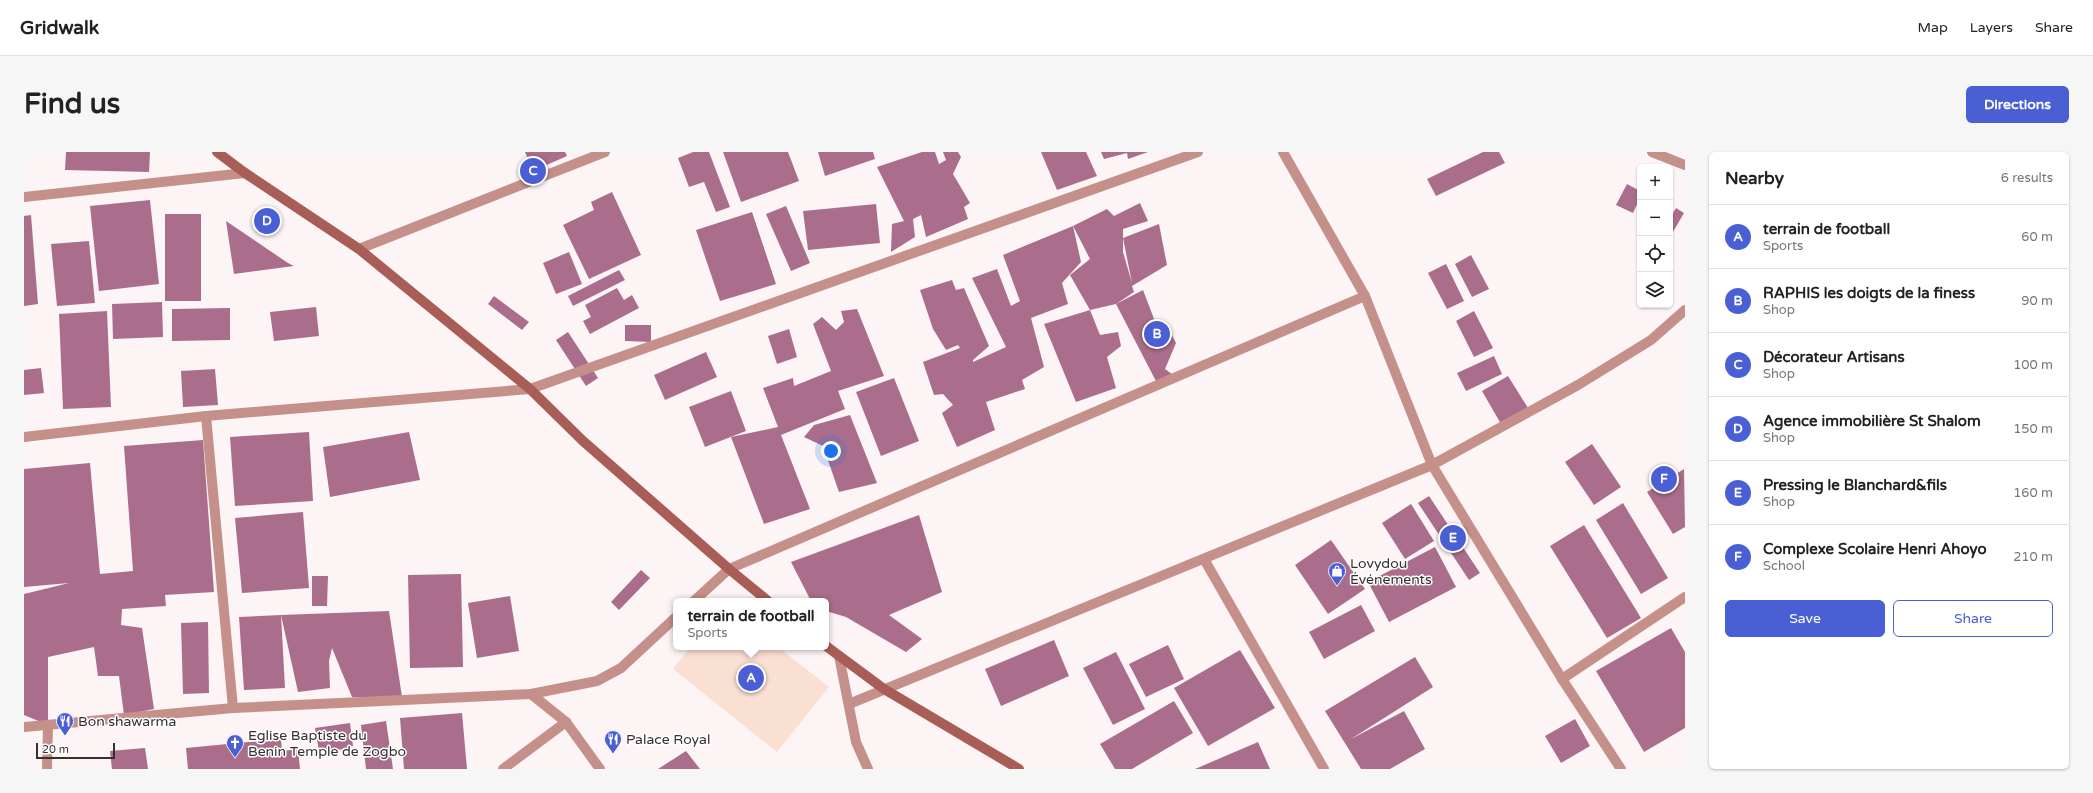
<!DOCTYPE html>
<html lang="en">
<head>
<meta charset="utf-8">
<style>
	body { margin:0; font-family:"Varela Round",sans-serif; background:#f6f6f6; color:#222 }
	.controls { position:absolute; right:12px; top:12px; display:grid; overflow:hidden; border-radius:6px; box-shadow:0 1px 3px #0004 }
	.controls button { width:36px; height:36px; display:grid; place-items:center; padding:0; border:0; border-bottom:1px solid #e0e0e0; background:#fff; color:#222; font:20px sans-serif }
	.scale { position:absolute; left:12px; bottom:10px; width:79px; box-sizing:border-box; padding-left:4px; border:2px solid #382f31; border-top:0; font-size:11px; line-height:14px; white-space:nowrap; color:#382f31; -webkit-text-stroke:3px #fff; paint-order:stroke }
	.you { position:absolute; left:807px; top:299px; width:14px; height:14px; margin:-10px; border:3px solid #fff; border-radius:50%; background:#1a73e8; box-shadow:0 0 0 6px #1a73e833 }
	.badge { display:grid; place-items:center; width:26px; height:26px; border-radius:50%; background:#4b5fd4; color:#fff; font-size:13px; font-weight:700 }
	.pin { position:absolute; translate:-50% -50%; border:2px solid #fff; box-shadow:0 1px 4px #0006 }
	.popup { position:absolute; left:649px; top:446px; width:156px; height:52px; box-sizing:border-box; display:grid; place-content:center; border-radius:6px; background:#fff; filter:drop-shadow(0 1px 3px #0005); font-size:13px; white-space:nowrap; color:#767676 }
	.popup b { font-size:15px; color:#222 }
	.popup::after { content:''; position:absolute; left:50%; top:100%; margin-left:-8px; border:8px solid transparent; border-top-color:#fff }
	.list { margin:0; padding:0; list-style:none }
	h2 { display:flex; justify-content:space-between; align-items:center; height:52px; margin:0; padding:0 16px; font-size:17px }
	h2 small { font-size:13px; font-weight:400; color:#767676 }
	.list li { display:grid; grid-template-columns:26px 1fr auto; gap:12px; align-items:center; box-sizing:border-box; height:64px; padding:0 16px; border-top:1px solid #e0e0e0 }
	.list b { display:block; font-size:15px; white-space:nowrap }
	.list p { margin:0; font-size:13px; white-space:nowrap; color:#767676 }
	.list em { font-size:13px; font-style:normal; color:#767676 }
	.actions { display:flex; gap:8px; padding:12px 16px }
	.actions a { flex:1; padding:9px 0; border:1px solid #4b5fd4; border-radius:6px; text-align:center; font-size:14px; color:#4b5fd4 }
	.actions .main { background:#4b5fd4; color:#fff }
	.icon { flex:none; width:22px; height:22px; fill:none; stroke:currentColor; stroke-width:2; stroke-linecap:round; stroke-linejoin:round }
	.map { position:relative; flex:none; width:1661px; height:617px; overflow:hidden; border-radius:6px }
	header { display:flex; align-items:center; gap:24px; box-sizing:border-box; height:56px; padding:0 20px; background:#fff; border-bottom:1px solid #e0e0e0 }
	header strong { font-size:19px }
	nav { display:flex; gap:22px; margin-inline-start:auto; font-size:14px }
	.intro { display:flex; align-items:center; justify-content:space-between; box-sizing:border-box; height:96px; padding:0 24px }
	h1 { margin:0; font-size:28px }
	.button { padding:10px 18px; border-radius:6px; background:#4b5fd4; color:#fff; font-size:14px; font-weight:700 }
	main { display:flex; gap:24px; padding:0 24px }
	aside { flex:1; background:#fff; border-radius:6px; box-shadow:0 1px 3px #0004 }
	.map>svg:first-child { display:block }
	.green { fill:#fadfd3 }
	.building { fill:#aa6e8c; fill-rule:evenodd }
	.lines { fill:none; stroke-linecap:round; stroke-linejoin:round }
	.street { stroke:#c5908a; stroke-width:10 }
	.secondary { stroke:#a85d56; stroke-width:10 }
	.labels { text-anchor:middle; stroke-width:3; stroke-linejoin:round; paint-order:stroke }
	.poi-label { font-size:14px; fill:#382f31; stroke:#fff; text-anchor:start }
</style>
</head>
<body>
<header>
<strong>Gridwalk</strong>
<nav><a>Map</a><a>Layers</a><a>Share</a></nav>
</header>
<div class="intro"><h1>Find us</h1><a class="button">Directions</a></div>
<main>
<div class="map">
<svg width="1661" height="617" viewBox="0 0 1661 617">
	<rect width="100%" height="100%" fill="#fdf4f5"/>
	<path class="green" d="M666,495H754L805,535L753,600L649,517Z"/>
	<g class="building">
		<path d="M42,0H126L125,20L41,18Z"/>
		<path d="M501,0H541L543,4L509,19Z"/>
		<path d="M669,0H685L706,55L692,60L680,30L665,35L654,6Z"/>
		<path d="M699,0H764L775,29L717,50Z"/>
		<path d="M794,0H849L851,7L801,24Z"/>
		<path d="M898,0H911L915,12L922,8L919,0H934L937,5L929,22L946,51L940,55L944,67L902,85L897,63L889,67L891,85L867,100L868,72L880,69L853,15Z"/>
		<path d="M1017,0H1062L1073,24L1033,38Z"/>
		<path d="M1077,0H1124L1104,7L1103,1L1080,7Z"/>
		<path d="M1459,0H1475L1481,11L1412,44L1403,27Z"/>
		<path d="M1603,32L1616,39V46L1609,61L1592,53Z"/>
		<path d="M588,40L617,103L565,127L539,73L570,58L567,50Z"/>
		<path d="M126,48L135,132L75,139L66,54Z"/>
		<path d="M1116,51L1124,69L1099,77V86L1135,72L1143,113L1108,134L1110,140L1092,152L1066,158L1046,123L1066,107L1049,74L1083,57L1090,64ZM1099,86L1108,131L1099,100Z"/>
		<path d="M852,52L856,91L784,98L779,59Z"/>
		<path d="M762,54L786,111L767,119L742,62Z"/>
		<path d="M1652,56L1660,61L1646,85V66Z"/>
		<path d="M728,60L752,132L696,149L672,78Z"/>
		<rect x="141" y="62" width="36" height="87"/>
		<path d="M7,63L14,152L0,154V64Z"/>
		<path d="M202,69L264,111L270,114L210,122Z"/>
		<path d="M1049,74L1057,110L1038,131L1044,152L1007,166L1020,215L998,228L1001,237L962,250L971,278L933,295L918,261L929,253L919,242L910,243L899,210L936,196L934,193L922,198L909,177L896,138L928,128L932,138L940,136L965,194L949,208V210L982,195L948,126L973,117L987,154L996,149L979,103Z"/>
		<path d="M65,89L71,151L33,154L27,92Z"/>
		<path d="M545,100L558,132L532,142L519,111Z"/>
		<path d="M1447,103L1465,137L1448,145L1431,112Z"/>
		<path d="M1422,112L1440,149L1423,157L1404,121Z"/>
		<path d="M595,118L601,128L549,154L544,144Z"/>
		<path d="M593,136L600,148L608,143L615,156L566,182L559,169L567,165L561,153Z"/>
		<path d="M1119,138L1135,180L1142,172L1152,191L1141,217L1152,225L1134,233L1092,152Z"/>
		<path d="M470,144L505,170L498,178L464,152Z"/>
		<path d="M138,150L139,185L89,187L88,152Z"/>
		<path d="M292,155L295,184L250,189L246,160Z"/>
		<path d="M206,156V188L148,189V157Z"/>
		<path d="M833,157L860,224L814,239L821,257L757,283L786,357L740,372L707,285L754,275L739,236L769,226L770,234L807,219L789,172L798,165L812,178L820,170L817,159Z"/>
		<path d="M1066,158L1076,183L1094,180L1097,194L1083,205L1092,236L1052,250L1020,172Z"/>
		<path d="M83,159L87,255L39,257L35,162Z"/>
		<path d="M1450,159L1469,196L1450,205L1432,169Z"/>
		<path d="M601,173H627V190L601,189Z"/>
		<path d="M765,177L773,205L753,212L744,184Z"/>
		<path d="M544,180L574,226L562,234L532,188Z"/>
		<path d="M682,200L693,225L641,248L630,223Z"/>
		<path d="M1470,204L1478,222L1442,239L1433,221Z"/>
		<path d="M17,216L20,241L0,243V218Z"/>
		<path d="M191,217L194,253L159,255L157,219Z"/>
		<path d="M1484,224L1504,256L1477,272L1458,239Z"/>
		<path d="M870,226L895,289L857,304L832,240Z"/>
		<path d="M707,239L722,279L681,295L665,255Z"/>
		<path d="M826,263L853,331L815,340L799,294L780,285L790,273Z"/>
		<path d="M285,280L289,349L211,354L206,285Z"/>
		<path d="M385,280L396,328L306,345L299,295Z"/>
		<path d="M179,288L190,440L141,443L142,454L98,457L97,473L118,476L130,557L100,563L95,524H74L70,495L24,505V573L0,563V442L45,431L0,435V317L66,311L76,422L109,419L100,294Z"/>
		<path d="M1568,292L1597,335L1570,353L1541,310Z"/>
		<path d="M1660,317L1661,375L1649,382L1623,340Z"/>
		<path d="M1405,344L1456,421L1445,428L1394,351Z"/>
		<path d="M1599,351L1644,426L1617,442L1572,368Z"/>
		<path d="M1387,352L1410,389L1381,407L1358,371Z"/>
		<path d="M279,360L285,436L218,441L211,366Z"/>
		<path d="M895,363L918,440L865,463L898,487L882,500L822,465L802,459V449H787L767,410Z"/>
		<path d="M1560,373L1617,466L1583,486L1526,394Z"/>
		<path d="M1307,388L1341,437L1304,462L1271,413Z"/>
		<path d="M1411,395L1432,435L1365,470L1344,430Z"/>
		<path d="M617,418L626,426L595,458L587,450Z"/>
		<path d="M437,422L439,515L386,516L384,423Z"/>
		<path d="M288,424H304L303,454H288Z"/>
		<path d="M486,444L495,499L453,506L444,451Z"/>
		<path d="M1337,453L1351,479L1300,507L1285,480Z"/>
		<path d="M365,459L378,545H328L308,496L305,509L306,536L274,540L257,463Z"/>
		<path d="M257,463L261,536L220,538L215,465Z"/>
		<path d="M184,470L185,541L159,542L157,471Z"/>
		<path d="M1647,476L1661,500V576L1620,600L1572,519Z"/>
		<path d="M1030,488L1045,524L977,554L961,517Z"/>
		<path d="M1144,493L1160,527L1122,545L1105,512Z"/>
		<path d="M1216,498L1251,556L1184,594L1150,536Z"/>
		<path d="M1092,500L1121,557L1089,573L1059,516Z"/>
		<path d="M1391,505L1409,535L1327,587L1380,559L1401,597L1366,617H1337L1301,559Z"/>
		<path d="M1150,549L1169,581L1108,617H1091L1076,592Z"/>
		<path d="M438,561L443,617H380L376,566Z"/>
		<path d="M1551,567L1566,594L1537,611L1521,584Z"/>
		<path d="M362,569L369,617H342L337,573Z"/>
		<path d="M326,571L329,594L324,595V597L295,599L291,576Z"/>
		<path d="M257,587L258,599L274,597L276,617H164L162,596Z"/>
		<path d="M1234,590L1246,617H1171Z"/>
		<path d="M121,596L124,617H88L86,599Z"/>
		<path d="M662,599L676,617H634Z"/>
	</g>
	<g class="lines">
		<g class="street">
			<path d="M1259,0L1341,144L1408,313L1538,527L1597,617"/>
			<path d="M1628,0L1661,13"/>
			<path d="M0,45L221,21"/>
			<path d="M335,97L581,0"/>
			<path d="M182,264L209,556"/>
			<path d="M0,285L182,264L506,237L1174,0"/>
			<path d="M1180,407L1300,617"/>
			<path d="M670,449L705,417L1341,144"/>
			<path d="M815,504L832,590L844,617"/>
			<path d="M1538,527L1661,445"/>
			<path d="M507,542L542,570L576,617"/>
			<path d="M825,552L1408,313L1554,233L1627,188L1661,158"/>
			<path d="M0,575L209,556L507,542L573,529L597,516L652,465"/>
			<path d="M23,617L24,574"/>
			<path d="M479,617L542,570"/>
		</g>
		<g class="secondary">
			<path d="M193,0L221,21L335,97L506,237L559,289L705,417L744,449"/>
			<path d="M802,494L860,537L995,617"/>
		</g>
	</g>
	<defs>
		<g id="shop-pin" transform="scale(0.9)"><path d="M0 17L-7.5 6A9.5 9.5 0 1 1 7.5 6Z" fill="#4b5fd4" stroke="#fff"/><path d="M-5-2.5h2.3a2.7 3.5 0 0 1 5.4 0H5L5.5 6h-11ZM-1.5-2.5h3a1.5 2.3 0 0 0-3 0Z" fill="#fff"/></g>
		<g id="restaurant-pin" transform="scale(0.9)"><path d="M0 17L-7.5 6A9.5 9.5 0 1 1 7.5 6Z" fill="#4b5fd4" stroke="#fff"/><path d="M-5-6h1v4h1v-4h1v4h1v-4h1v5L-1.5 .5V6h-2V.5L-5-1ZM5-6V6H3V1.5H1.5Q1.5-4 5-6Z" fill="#fff"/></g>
		<g id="church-pin" transform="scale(0.9)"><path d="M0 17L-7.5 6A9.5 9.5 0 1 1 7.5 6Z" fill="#4b5fd4" stroke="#fff"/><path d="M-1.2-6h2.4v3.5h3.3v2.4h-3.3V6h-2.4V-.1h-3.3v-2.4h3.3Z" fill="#fff"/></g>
	</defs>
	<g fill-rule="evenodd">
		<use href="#shop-pin" x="1313" y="419"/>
		<use href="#restaurant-pin" x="41" y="569"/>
		<use href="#restaurant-pin" x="589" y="587"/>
		<use href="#church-pin" x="211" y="591"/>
	</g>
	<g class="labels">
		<g class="poi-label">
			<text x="1326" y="416">Lovydou<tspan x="1326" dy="16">Événements</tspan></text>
			<text x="54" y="574">Bon shawarma</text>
			<text x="224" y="588">Eglise Baptiste du<tspan x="224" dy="16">Benin Temple de Zogbo</tspan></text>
			<text x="602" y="592">Palace Royal</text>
		</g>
	</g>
</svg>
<div class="controls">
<button>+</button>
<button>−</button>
<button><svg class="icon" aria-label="locate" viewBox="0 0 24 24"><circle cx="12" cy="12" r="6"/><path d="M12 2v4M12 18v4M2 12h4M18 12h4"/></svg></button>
<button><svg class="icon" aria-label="layers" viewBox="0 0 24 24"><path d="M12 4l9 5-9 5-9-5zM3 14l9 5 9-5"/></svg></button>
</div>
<div class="scale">20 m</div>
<div class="you"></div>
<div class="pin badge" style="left:727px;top:526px">A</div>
<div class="popup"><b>terrain de football</b>Sports</div>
<div class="pin badge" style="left:1133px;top:182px">B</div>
<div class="pin badge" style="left:509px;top:19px">C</div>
<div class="pin badge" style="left:243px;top:69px">D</div>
<div class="pin badge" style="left:1429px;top:386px">E</div>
<div class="pin badge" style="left:1640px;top:327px">F</div>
</div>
<aside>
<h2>Nearby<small>6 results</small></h2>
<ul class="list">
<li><span class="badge">A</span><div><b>terrain de football</b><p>Sports</p></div><em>60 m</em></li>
<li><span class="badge">B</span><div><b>RAPHIS les doigts de la finess</b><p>Shop</p></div><em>90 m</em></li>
<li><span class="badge">C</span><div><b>Décorateur Artisans</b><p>Shop</p></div><em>100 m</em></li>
<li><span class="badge">D</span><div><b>Agence immobilière St Shalom</b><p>Shop</p></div><em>150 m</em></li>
<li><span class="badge">E</span><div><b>Pressing le Blanchard&amp;fils</b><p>Shop</p></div><em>160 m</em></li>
<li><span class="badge">F</span><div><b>Complexe Scolaire Henri Ahoyo</b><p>School</p></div><em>210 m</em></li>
</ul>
<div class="actions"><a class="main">Save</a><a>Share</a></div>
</aside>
</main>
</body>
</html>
